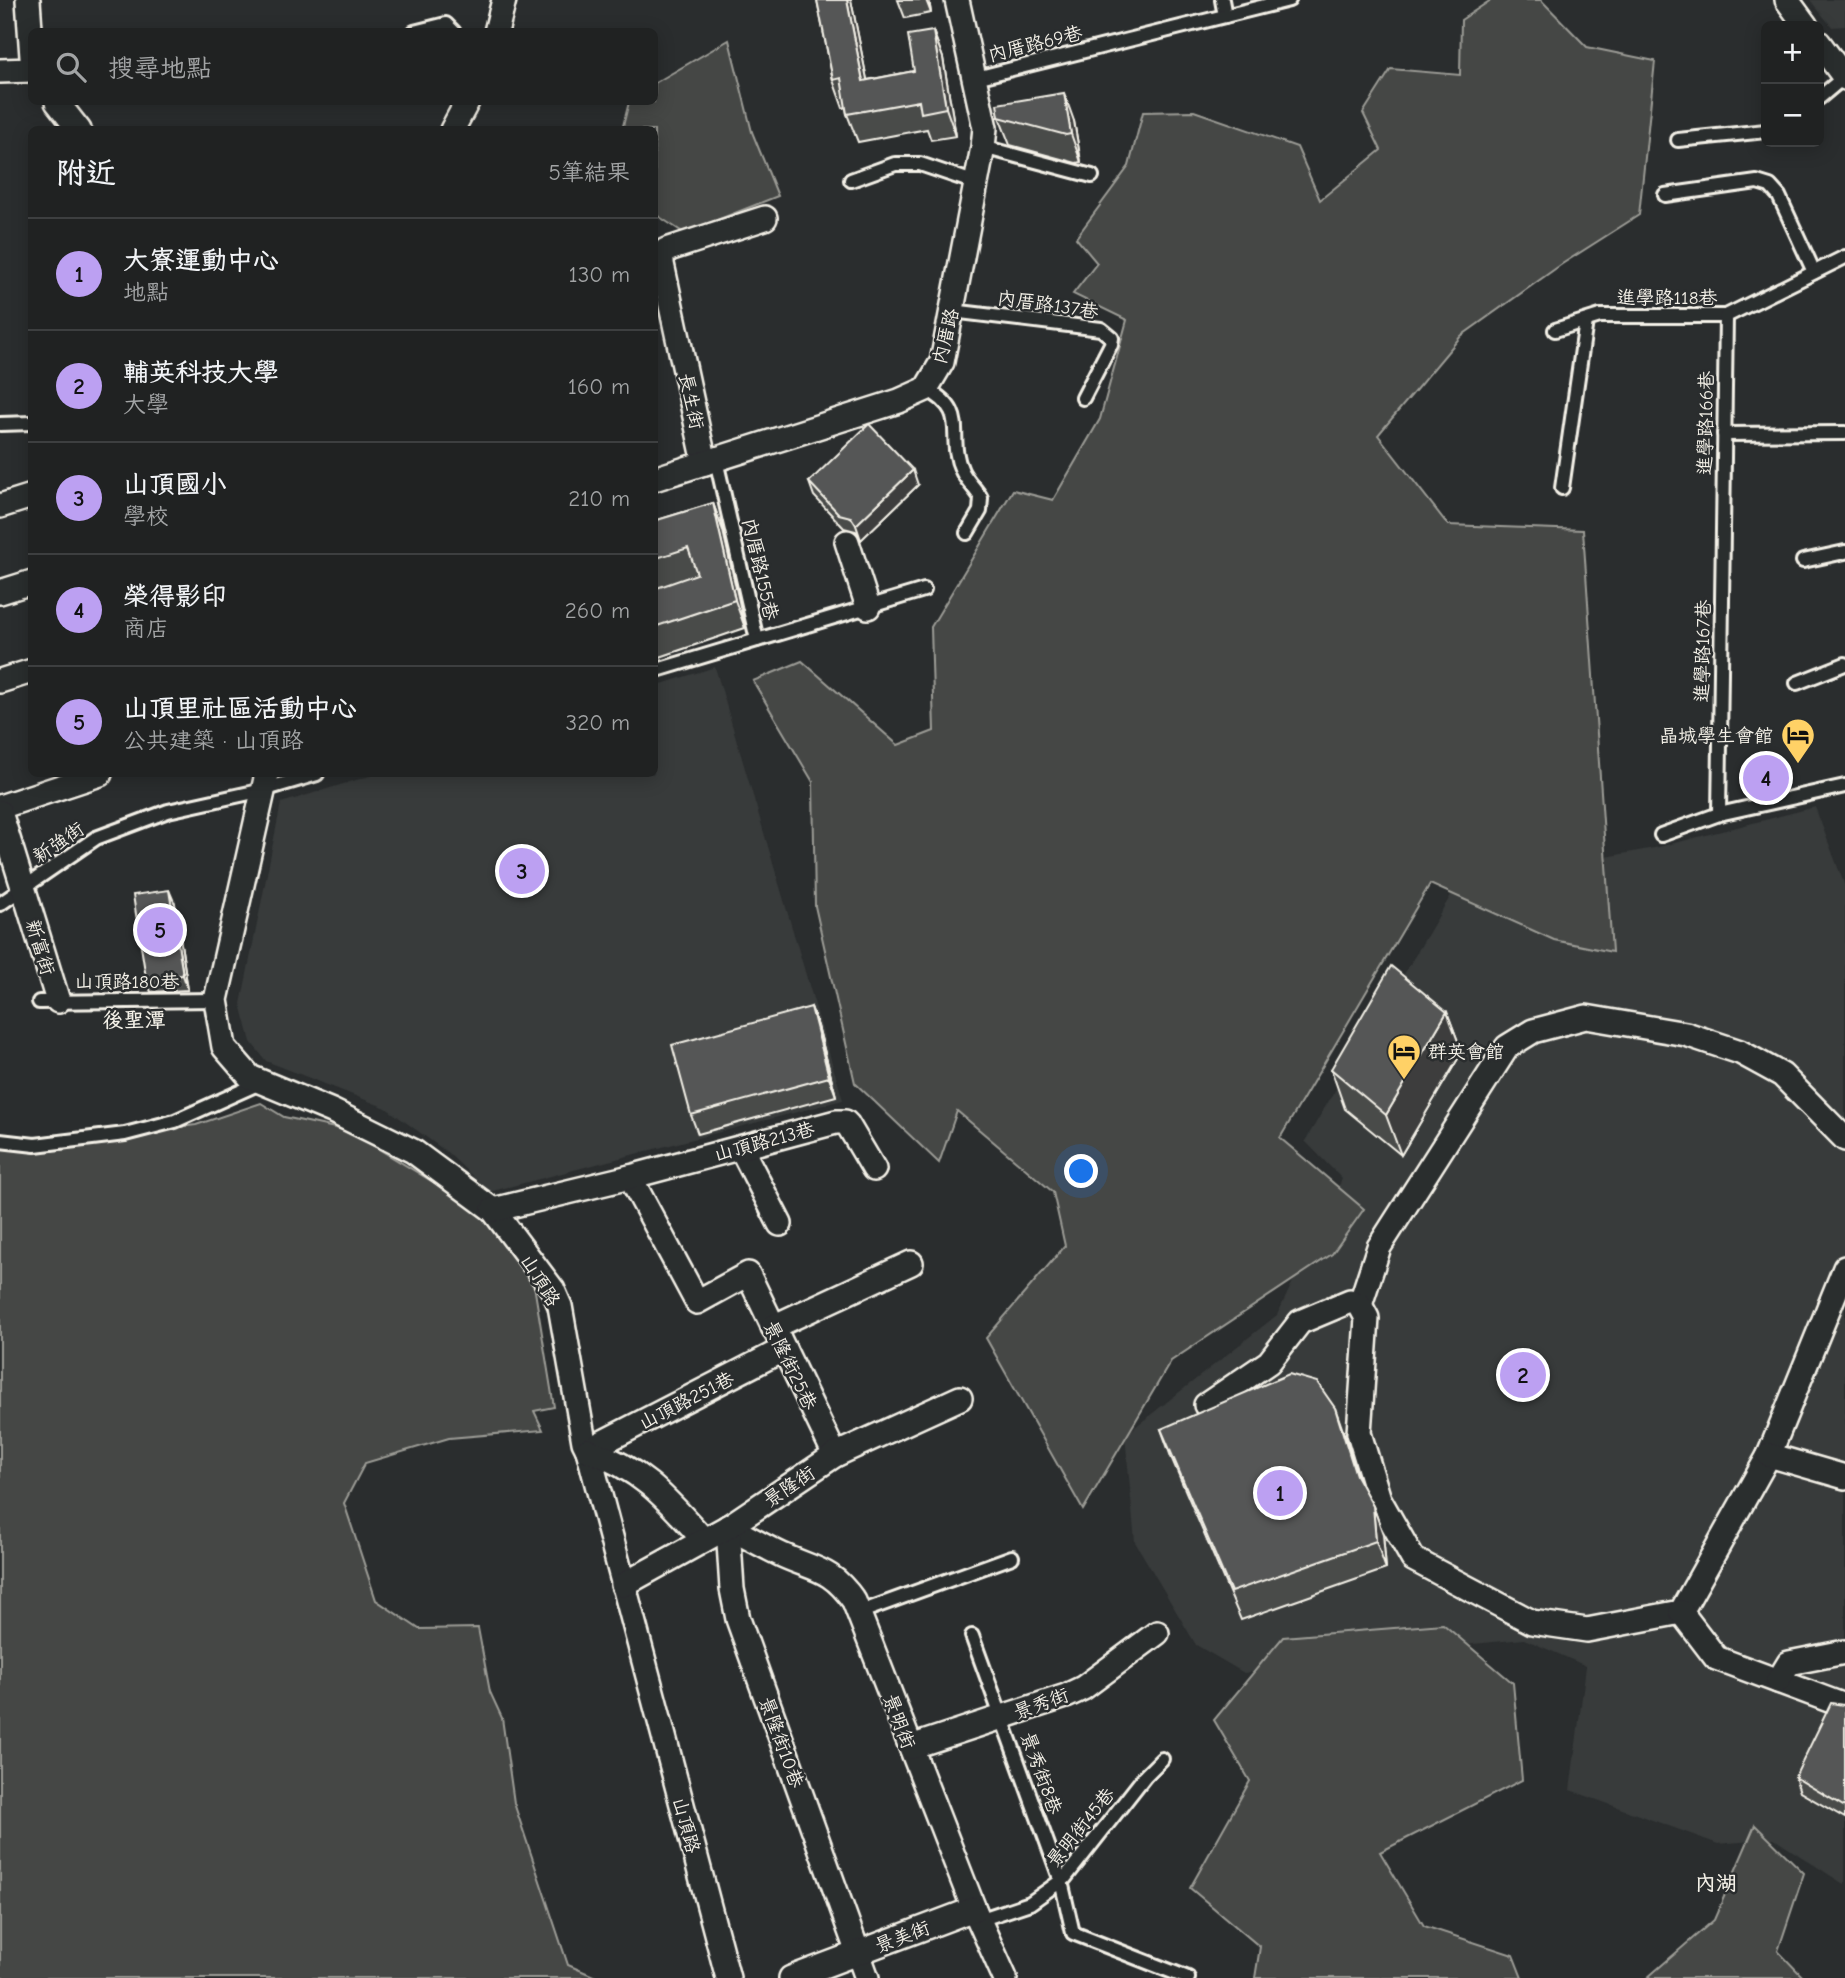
<!DOCTYPE html>
<html lang="zh-TW">
<head>
<meta charset="utf-8">
<style>
	body { margin:0; font-family:"Comic Neue","LXGW WenKai TC",sans-serif; background:#282a2a; color:#f1f3f6 }
	.controls { position:absolute; right:21px; top:21px; display:grid; overflow:hidden; border-radius:10px; box-shadow:0 4px 18px #0003 }
	.controls button { width:63px; height:63px; display:grid; place-items:center; padding:0; border:0; border-bottom:2px solid #3d3f40; background:#202222; color:#f1f3f6; font:35px sans-serif }
	.you { position:absolute; left:1082px; top:1172px; width:24px; height:24px; margin:-18px; border:5px solid #fff; border-radius:50%; background:#1a73e8; box-shadow:0 0 0 10px #1a73e833 }
	.badge { display:grid; place-items:center; width:46px; height:46px; border-radius:50%; background:#bca0f2; color:#111; font-size:23px; font-weight:700 }
	.pin { position:absolute; translate:-50% -50%; border:4px solid #fff; box-shadow:0 2px 7px #0006 }
	.list { margin:0; padding:0; list-style:none }
	h2 { display:flex; justify-content:space-between; align-items:center; height:91px; margin:0; padding:0 28px; font-size:30px }
	h2 small { font-size:23px; font-weight:400; color:#a2a4a5 }
	.list li { display:grid; grid-template-columns:46px 1fr auto; gap:21px; align-items:center; box-sizing:border-box; height:112px; padding:0 28px; border-top:2px solid #3d3f40 }
	.list b { display:block; font-size:26px; white-space:nowrap }
	.list p { margin:0; font-size:23px; white-space:nowrap; color:#a2a4a5 }
	.list em { font-size:23px; font-style:normal; color:#a2a4a5 }
	.icon { flex:none; width:38px; height:38px; fill:none; stroke:currentColor; stroke-width:2; stroke-linecap:round; stroke-linejoin:round }
	.map { position:relative; flex:none; width:1845px; height:1978px; overflow:hidden }
	.search { position:absolute; background:#202222; box-shadow:0 4px 18px #0003; left:28px; top:28px; width:630px; height:77px; display:flex; align-items:center; gap:18px; box-sizing:border-box; padding:0 24px; border-radius:10px; color:#a2a4a5; font-size:26px }
	.panel { position:absolute; background:#202222; box-shadow:0 4px 18px #0003; left:28px; top:126px; width:630px; height:651px; border-radius:10px }
	.map>svg:first-child { display:block }
	.built { fill:#373a3a }
	.green { fill:#444645; stroke:#9c9c96; stroke-width:2 }
	.lines { fill:none; stroke-linecap:round; stroke-linejoin:round }
	.lane-casing { stroke:#f4f1e8; stroke-width:18 }
	.street-casing { stroke:#f4f1e8; stroke-width:28 }
	.lane { stroke:#2a2d2e; stroke-width:12 }
	.street { stroke:#2a2d2e; stroke-width:23 }
	.wall { fill:#494b4a; stroke:#f4f1e8; stroke-width:2 }
	.shaded-wall { fill:#3c3d3c; stroke:#f4f1e8; stroke-width:2 }
	.building { fill:#555756; stroke:#f4f1e8; stroke-width:2 }
	.labels { text-anchor:middle; stroke-width:5; stroke-linejoin:round; paint-order:stroke }
	.street-label { font-size:19px; fill:#f4f1e8; stroke:#2a2d2e }
	.poi-label { font-size:19px; fill:#f4f1e8; stroke:#2a2d2e; text-anchor:end }
	.neighbourhood-label { font-size:21px; font-weight:bold; fill:#f4f1e8; stroke:#2a2d2e }
</style>
</head>
<body>
<div class="map">
<svg width="1845" height="1978" viewBox="0 0 1845 1978">
	<rect width="100%" height="100%" fill="#2a2d2e"/>
	<filter id="ink" filterUnits="userSpaceOnUse"><feTurbulence type="fractalNoise" baseFrequency=".0143" numOctaves="2"/><feDisplacementMap in="SourceGraphic" scale="14" xChannelSelector="R" yChannelSelector="G"/><feConvolveMatrix kernelMatrix="1 2 1 2 8 2 1 2 1" color-interpolation-filters="sRGB"/></filter>
	<g filter="url(#ink)">
		<g class="built">
			<path d="M1810,0H1845V26L1832,27Z"/>
			<path d="M715,667L843,1100L489,1192L448,1153L386,1108L266,1061L251,1042L241,1004L281,803L376,774H654L655,686Z"/>
			<path d="M1815,807L1845,886V1885L1774,1839L1718,1844L1570,1790L1586,1666L1524,1639L1362,1655L1244,1673L1196,1645L1135,1542L1125,1435L1277,1315L1342,1179L1305,1141L1457,885L1659,847Z"/>
		</g>
		<g class="green">
			<path d="M1491,0H1541L1587,47L1655,61L1639,215L1562,264L1461,336L1378,435L1448,525L1583,530L1612,952L1554,940L1430,884L1280,1138L1364,1209L1332,1254L1171,1361L1083,1510L986,1338L1065,1246L1053,1192L957,1111L939,1163L855,1083L815,906L813,782L753,681L802,661L898,745L934,731L931,627L1013,490L1053,500L1100,419L1127,320L1073,294L1097,263L1076,238L1129,166L1143,112L1194,111L1297,147L1320,200L1381,150L1363,113L1391,69L1460,75L1461,20Z"/>
			<path d="M729,40L752,132L778,196L684,233L655,214L654,130H622L629,102H654L655,83Z"/>
			<path d="M261,1103L284,1117L349,1131L484,1213L532,1273L554,1407L534,1411L543,1430L449,1438L365,1463L344,1503L376,1600L419,1629L478,1628L490,1692L502,1718L514,1803L568,1965L598,1978H0V1149L196,1125Z"/>
			<path d="M1443,1624L1513,1683L1522,1780L1380,1852L1424,1926L1513,1955L1522,1978H1255L1260,1947L1190,1888L1250,1781L1214,1720L1283,1637Z"/>
			<path d="M1755,1825L1804,1873L1778,1951L1804,1978H1647L1714,1920Z"/>
		</g>
		<g class="lines">
			<g class="lane-casing">
				<g id="lane">
					<path d="M1222,0L1225,16"/>
					<path d="M414,32L446,24L454,32"/>
					<path d="M976,78L1289,0"/>
					<path d="M1819,98L1844,77"/>
					<path d="M1678,140L1766,131"/>
					<path d="M983,147L1092,176"/>
					<path d="M851,180L895,164H920L976,183"/>
					<path d="M1665,195L1757,182L1770,186L1779,196L1814,272"/>
					<path d="M952,311L1101,329L1112,338L1111,344L1083,398"/>
					<path d="M1555,330L1600,316H1726L1845,257"/>
					<path d="M926,389C972,413 945,435 962,471C966,480 976,489 981,498L980,511L967,533"/>
					<path d="M0,424L32,423"/>
					<path d="M1724,434L1845,433"/>
					<path d="M716,460L757,640"/>
					<path d="M1562,488L1586,321"/>
					<path d="M1803,561L1845,552"/>
					<path d="M654,671L924,590"/>
					<path d="M1797,683L1845,664"/>
					<path d="M1719,814L1726,316"/>
					<path d="M1661,835L1719,814L1845,786"/>
					<path d="M0,904L96,838L168,811L263,790L317,774"/>
					<path d="M39,1002L216,1000"/>
					<path d="M0,1141L35,1145L125,1134L175,1121L262,1082"/>
					<path d="M858,1613L1012,1557"/>
					<path d="M972,1636L1061,1881L1073,1933L1188,1978"/>
					<path d="M979,1920L1030,1903L1065,1878L1145,1776L1162,1759"/>
				</g>
			</g>
			<g class="street-casing">
				<g id="street">
					<path d="M28,0L32,57"/>
					<path d="M1787,0L1806,26"/>
					<path d="M496,32L504,0"/>
					<path d="M1819,43L1845,78"/>
					<path d="M0,71L32,70"/>
					<path d="M57,102L79,130"/>
					<path d="M452,130L467,102"/>
					<path d="M705,463L662,264V256L666,250L765,218"/>
					<path d="M654,479L899,401L926,389L942,362L983,147L985,128L957,0"/>
					<path d="M0,506L32,496"/>
					<path d="M847,542L868,607"/>
					<path d="M0,592L32,582"/>
					<path d="M0,681L32,671"/>
					<path d="M267,774L216,1000L224,1047L250,1077L332,1111L413,1151L493,1210L553,1290L560,1306L584,1442L588,1450L728,1978"/>
					<path d="M0,807L100,774"/>
					<path d="M0,812L58,1001"/>
					<path d="M741,1148L780,1224"/>
					<path d="M630,1177L697,1302L748,1274L835,1455"/>
					<path d="M493,1210L630,1177L836,1122H845L848,1125L874,1169"/>
					<path d="M1360,1305L1379,1247L1507,1047L1533,1031L1586,1017L1686,1034L1740,1052L1782,1075L1845,1139"/>
					<path d="M773,1327L911,1263"/>
					<path d="M1206,1405L1269,1362L1300,1322L1350,1301L1360,1305L1367,1318L1359,1433L1379,1499L1413,1559L1532,1622L1587,1630L1681,1612L1769,1455L1845,1268"/>
					<path d="M588,1450L784,1349"/>
					<path d="M588,1450C643,1470 666,1498 704,1540"/>
					<path d="M1769,1455L1845,1477"/>
					<path d="M728,1527C746,1536 763,1546 782,1555C815,1570 831,1568 854,1601L974,1909L1005,1978"/>
					<path d="M728,1527L732,1589L738,1619L867,1978"/>
					<path d="M623,1585L728,1527L835,1455L960,1398"/>
					<path d="M1681,1612L1716,1658L1845,1706"/>
					<path d="M1778,1681L1789,1663L1845,1652"/>
					<path d="M911,1747L1066,1696L1083,1688L1157,1633"/>
					<path d="M791,1978L974,1909"/>
				</g>
			</g>
			<use href="#lane" class="lane"/>
			<use href="#street" class="street"/>
		</g>
		<g class="wall">
			<path d="M817,0H851L867,80L914,71L933,31L943,58L956,136L931,140L927,129L858,142L847,114L846,107L843,108L833,80Z"/>
			<path d="M898,0H929L931,13L905,18Z"/>
			<path d="M999,117L1074,121L1081,162L1076,163L1010,145Z"/>
			<path d="M809,482L918,485L861,540L856,531L844,528L814,496Z"/>
			<path d="M713,503L723,531L745,628L654,659V521Z"/>
			<path d="M175,904L188,990L151,992L146,978Z"/>
			<path d="M811,1007L818,1026L836,1096L698,1134L691,1115Z"/>
			<path d="M1447,1012L1462,1052L1401,1155L1345,1109L1331,1069Z"/>
			<path d="M1161,1429L1345,1436L1359,1482L1373,1506L1383,1534L1386,1569L1241,1620L1171,1457Z"/>
			<path d="M1845,1704V1818L1800,1792L1795,1777L1843,1705Z"/>
		</g>
		<g class="shaded-wall">
			<path d="M847,0H851L873,109L863,81Z"/>
			<path d="M926,0H929L931,13Z"/>
			<path d="M933,31L943,58L956,136L946,108Z"/>
			<path d="M1064,93L1074,121L1081,162L1071,134Z"/>
			<path d="M913,470L918,485L861,540L856,525Z"/>
			<path d="M713,503L723,531L745,628L735,600Z"/>
			<path d="M169,890L175,904L188,990L183,975Z"/>
			<path d="M811,1007L818,1026L836,1096L829,1077Z"/>
			<path d="M1447,1012L1462,1052L1401,1155L1386,1115Z"/>
			<path d="M1335,1408L1345,1436L1366,1503L1356,1475Z"/>
			<path d="M1373,1506L1383,1534L1386,1569L1376,1541Z"/>
		</g>
		<g class="building">
			<path d="M817,0H847L863,81L914,71L908,35L933,31L946,108L921,113L919,101L847,114L841,78L833,80Z"/>
			<path d="M1064,93L1071,134L1066,135L999,117L997,104Z"/>
			<path d="M869,424L913,470L856,525L851,517L839,514L809,482Z"/>
			<path d="M713,503L735,600L654,627V589L697,574L688,548L654,559V521Z"/>
			<path d="M169,890L183,975L146,978L133,895Z"/>
			<path d="M1391,966L1447,1012L1386,1115L1331,1069Z"/>
			<path d="M811,1007L829,1077L691,1115L672,1045Z"/>
			<path d="M1289,1374L1317,1382L1335,1408L1356,1475L1373,1506L1376,1541L1231,1592L1161,1429Z"/>
			<path d="M1831,1703L1843,1705L1845,1704V1807L1795,1777Z"/>
		</g>
	</g>
	<defs>
		<g id="hotel-pin" transform="scale(1.75)"><path d="M0 17L-7.5 6A9.5 9.5 0 1 1 7.5 6Z" fill="#ffd166" stroke="#2a2d2e"/><path d="M-6-4.5h1.5V1H6V5H4.5V3h-9V5H-6ZM-4 0a1.8 1.8 0 1 1 3.6 0ZM.5 0V-2.5h3Q6-2.5 6 0Z" fill="#111"/></g>
	</defs>
	<g fill-rule="evenodd">
		<use href="#hotel-pin" x="1798" y="735"/>
		<use href="#hotel-pin" x="1404" y="1051"/>
	</g>
	<g class="labels">
		<g class="street-label">
			<text transform="translate(1035 43) rotate(-14)" y="7">內厝路69巷</text>
			<text x="1667" y="304">進學路118巷</text>
			<text transform="translate(1048 304) rotate(8)" y="7">內厝路137巷</text>
			<text transform="translate(945 336) rotate(-76)" y="7">內厝路</text>
			<text transform="translate(692 401) rotate(78)" y="7">長生街</text>
			<text transform="translate(1705 423) rotate(-89)" y="7">進學路166巷</text>
			<text transform="translate(761 569) rotate(77)" y="7">內厝路155巷</text>
			<text transform="translate(1702 651) rotate(-89)" y="7">進學路167巷</text>
			<text transform="translate(58 842) rotate(-34)" y="7">新強街</text>
			<text transform="translate(41 947) rotate(73)" y="7">新富街</text>
			<text x="127" y="988">山頂路180巷</text>
			<text transform="translate(764 1141) rotate(-15)" y="7">山頂路213巷</text>
			<text transform="translate(541 1280) rotate(58)" y="7">山頂路</text>
			<text transform="translate(791 1365) rotate(64)" y="7">景隆街25巷</text>
			<text transform="translate(686 1400) rotate(-27)" y="7">山頂路251巷</text>
			<text transform="translate(789 1486) rotate(-34)" y="7">景隆街</text>
			<text transform="translate(1041 1703) rotate(-20)" y="7">景秀街</text>
			<text transform="translate(900 1721) rotate(69)" y="7">景明街</text>
			<text transform="translate(782 1742) rotate(70)" y="7">景隆街10巷</text>
			<text transform="translate(1042 1773) rotate(70)" y="7">景秀街8巷</text>
			<text transform="translate(687 1825) rotate(75)" y="7">山頂路</text>
			<text transform="translate(1080 1827) rotate(-51)" y="7">景明街45巷</text>
			<text transform="translate(902 1936) rotate(-21)" y="7">景美街</text>
		</g>
		<g class="poi-label">
			<text x="1773" y="742">晶城學生會館</text>
			<text x="1428" y="1058" text-anchor="start">群英會館</text>
		</g>
		<g class="neighbourhood-label">
			<text x="134" y="1027">後聖潭</text>
			<text x="1716" y="1890">内湖</text>
		</g>
	</g>
</svg>
<div class="controls">
<button>+</button>
<button>−</button>
</div>
<div class="you"></div>
<div class="pin badge" style="left:1280px;top:1493px">1</div>
<div class="pin badge" style="left:1523px;top:1375px">2</div>
<div class="pin badge" style="left:522px;top:871px">3</div>
<div class="pin badge" style="left:1766px;top:778px">4</div>
<div class="pin badge" style="left:160px;top:930px">5</div>
<div class="search"><svg class="icon" aria-label="search" viewBox="0 0 24 24"><circle cx="10" cy="10" r="6"/><path d="M15 15l6 6"/></svg>搜尋地點</div>
<section class="panel">
<h2>附近<small>5筆結果</small></h2>
<ul class="list">
<li><span class="badge">1</span><div><b>大寮運動中心</b><p>地點</p></div><em>130 m</em></li>
<li><span class="badge">2</span><div><b>輔英科技大學</b><p>大學</p></div><em>160 m</em></li>
<li><span class="badge">3</span><div><b>山頂國小</b><p>學校</p></div><em>210 m</em></li>
<li><span class="badge">4</span><div><b>榮得影印</b><p>商店</p></div><em>260 m</em></li>
<li><span class="badge">5</span><div><b>山頂里社區活動中心</b><p>公共建築 · 山頂路</p></div><em>320 m</em></li>
</ul>
</section>
</div>
</body>
</html>
